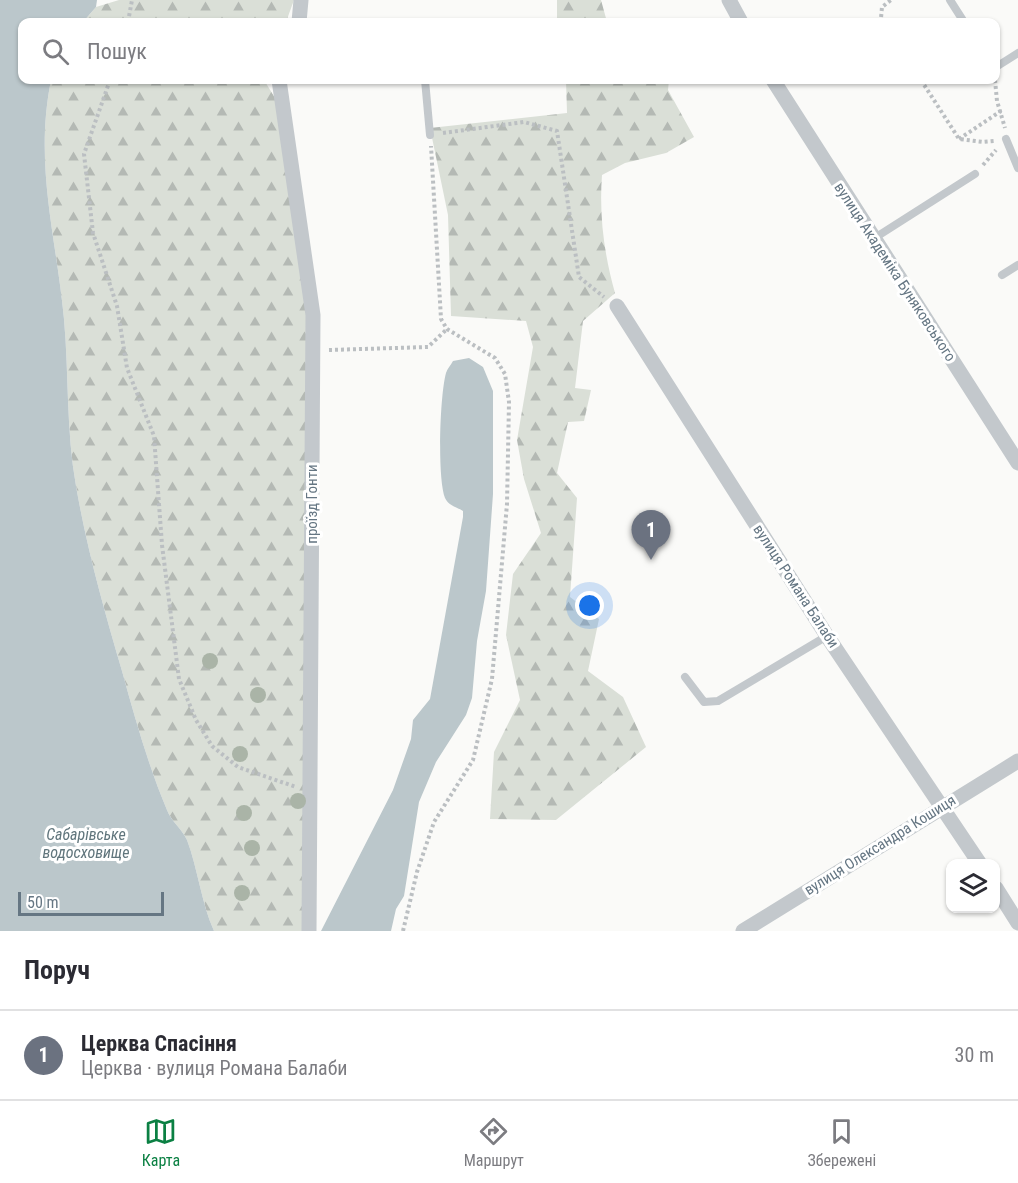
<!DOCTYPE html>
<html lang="uk">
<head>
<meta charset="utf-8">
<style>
	body { margin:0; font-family:"Roboto Condensed",sans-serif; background:#f2f2f3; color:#2b2b33 }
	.controls { position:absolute; right:18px; bottom:18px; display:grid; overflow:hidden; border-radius:12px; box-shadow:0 2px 4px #0004 }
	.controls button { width:54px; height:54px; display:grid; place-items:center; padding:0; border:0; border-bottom:2px solid #e1e1e2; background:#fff; color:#2b2b33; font:30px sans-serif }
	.scale { position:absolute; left:18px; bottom:15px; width:146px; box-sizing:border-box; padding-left:6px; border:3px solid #657683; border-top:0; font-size:16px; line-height:21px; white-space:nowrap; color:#657683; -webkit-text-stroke:4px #fff; paint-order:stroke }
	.you { position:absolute; left:590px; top:606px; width:21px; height:21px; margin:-15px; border:4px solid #fff; border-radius:50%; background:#1a73e8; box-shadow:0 0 0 9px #1a73e833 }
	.badge { display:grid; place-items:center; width:39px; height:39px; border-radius:50%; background:#0b8043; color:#fff; font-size:20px; font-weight:700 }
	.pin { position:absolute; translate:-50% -50px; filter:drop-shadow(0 2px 3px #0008) }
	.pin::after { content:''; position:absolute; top:32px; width:21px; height:18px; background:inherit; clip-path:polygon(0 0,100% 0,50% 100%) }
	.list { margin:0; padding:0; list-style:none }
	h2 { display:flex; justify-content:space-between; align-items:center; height:78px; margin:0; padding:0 24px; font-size:26px }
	h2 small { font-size:20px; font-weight:400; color:#7c7c81 }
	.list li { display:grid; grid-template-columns:39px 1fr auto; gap:18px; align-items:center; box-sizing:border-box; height:90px; padding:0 24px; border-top:2px solid #e1e1e2 }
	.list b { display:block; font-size:22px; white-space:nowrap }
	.list p { margin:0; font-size:20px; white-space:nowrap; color:#7c7c81 }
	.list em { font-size:20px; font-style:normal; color:#7c7c81 }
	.icon { flex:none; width:33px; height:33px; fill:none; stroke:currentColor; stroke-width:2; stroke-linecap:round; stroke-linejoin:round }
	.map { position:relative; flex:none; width:1018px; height:931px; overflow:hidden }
	.search { position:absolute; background:#fff; box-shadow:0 2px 4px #0004; left:18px; right:18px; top:18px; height:66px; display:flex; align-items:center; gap:15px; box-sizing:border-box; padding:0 21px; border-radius:12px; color:#7c7c81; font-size:22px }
	.sheet { height:168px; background:#fff }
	nav { display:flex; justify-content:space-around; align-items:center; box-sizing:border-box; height:84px; border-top:2px solid #e1e1e2; background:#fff; font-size:16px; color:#7c7c81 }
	nav a { display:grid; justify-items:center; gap:3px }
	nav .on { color:#0b8043 }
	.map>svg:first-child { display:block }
	.forest { fill:url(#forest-firs) }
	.water { fill:#bbc7cb }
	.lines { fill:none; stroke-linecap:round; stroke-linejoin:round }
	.path { stroke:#bbbfc2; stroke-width:4; stroke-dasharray:3 3; stroke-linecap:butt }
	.service { stroke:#c3c8cc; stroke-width:8 }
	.minor { stroke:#c3c8cc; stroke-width:15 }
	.tree { fill:#aab4a7 }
	.labels { text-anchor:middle; stroke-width:6; stroke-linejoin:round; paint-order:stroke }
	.street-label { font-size:15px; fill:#657683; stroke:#fff }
	.water-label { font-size:16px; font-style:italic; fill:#60757c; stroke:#fff }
</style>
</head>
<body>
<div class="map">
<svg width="1018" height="931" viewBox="0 0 1018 931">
	<defs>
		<pattern id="forest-firs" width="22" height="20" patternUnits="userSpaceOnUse" patternTransform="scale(1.5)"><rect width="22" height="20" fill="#dadfd7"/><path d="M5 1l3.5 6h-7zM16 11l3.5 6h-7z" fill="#b4b9b4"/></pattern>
	</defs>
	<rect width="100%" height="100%" fill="#fafaf8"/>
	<g class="forest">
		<path d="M119,0H294L286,22H83L96,7Z"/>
		<path d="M557,0H601L607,22H557Z"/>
		<path d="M51,80H264L283,111L313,315L309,931H214C201,902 198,869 187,840C182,829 171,821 167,810C148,765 135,718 122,671C104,610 87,549 76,486C66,430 69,375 64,319C56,235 34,165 51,80Z"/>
		<path d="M566,80H669L668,90L694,137L666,153L625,163L602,175C599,215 604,254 615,293L583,321L575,388L591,390L584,421L568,422L557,473L577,498L570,597L599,619L588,671L623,697L646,747L556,820L490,819L494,752L520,700L506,635L513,574L541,533L524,479L517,440L533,347L526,321L451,316L448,215L430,128L567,113Z"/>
	</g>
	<g class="water">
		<path d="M0,0H97L96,7L83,22H22V80H51C34,165 56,235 64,319C69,375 66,430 76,486C87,549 104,610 122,671C135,718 148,765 167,810C171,821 182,829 187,840C198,869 201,902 214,931H0Z"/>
		<path d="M469,358L483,367L493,391V494L486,591L477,641L472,698L466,715L436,762L419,802L404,896L396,909L391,931H321L393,790L411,739L413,720L430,699L463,517V511C455,506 449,506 445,498C437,478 440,394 446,373C447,369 451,365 453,361Z"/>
	</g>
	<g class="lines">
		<g class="path">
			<path d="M128,22L132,0"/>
			<path d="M884,22L881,18L882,7L891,0"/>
			<path d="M110,80L84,154L93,233L117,306L127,368L154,436L162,545L179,679L196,720L212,746L238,767L296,787"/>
			<path d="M921,80L959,139L983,142L994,141"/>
			<path d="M995,80L997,101L1005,128"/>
			<path d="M443,133L524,122L557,131L579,277L604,297"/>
			<path d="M959,139L1001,111"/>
			<path d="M983,165L996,150"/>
			<path d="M329,350L428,347L447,329"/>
			<path d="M403,931L417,872L434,822L473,760L492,679L507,504L509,402L505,374L495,358L447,329L441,319L431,146"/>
		</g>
		<g class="service">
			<path d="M950,0L964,22"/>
			<path d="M996,67L1018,53"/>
			<path d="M425,80L430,135"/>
			<path d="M1006,139L1018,168"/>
			<path d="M873,239L975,174"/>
			<path d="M1002,275L1018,265"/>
			<path d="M685,677L704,702L718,701L827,636"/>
		</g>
		<g class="minor">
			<path d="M729,0L741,22"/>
			<path d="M299,22L301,0"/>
			<path d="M279,80L313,315L309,931"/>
			<path d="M773,80L1018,463"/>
			<path d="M617,306L827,636L980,864"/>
			<path d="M996,888L1018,923"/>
			<path d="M743,931L1018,761"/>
		</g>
	</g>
	<g class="tree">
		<circle cx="210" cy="661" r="8"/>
		<circle cx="258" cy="695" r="8"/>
		<circle cx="240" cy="754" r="8"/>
		<circle cx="298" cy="801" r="8"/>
		<circle cx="244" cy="813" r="8"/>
		<circle cx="252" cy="848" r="8"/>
		<circle cx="242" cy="893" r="8"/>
	</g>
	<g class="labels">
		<g class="street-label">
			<text transform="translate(895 272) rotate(57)" y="5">вулиця Академіка Буняковського</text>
			<text transform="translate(312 504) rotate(-90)" y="5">проїзд Гонти</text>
			<text transform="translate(796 586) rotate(57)" y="5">вулиця Романа Балаби</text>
			<text transform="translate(880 845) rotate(-32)" y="5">вулиця Олександра Кошиця</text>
		</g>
		<g class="water-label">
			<text x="86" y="840">Сабарівське<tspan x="86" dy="18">водосховище</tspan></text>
		</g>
	</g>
</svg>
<div class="controls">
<button><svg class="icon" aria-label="layers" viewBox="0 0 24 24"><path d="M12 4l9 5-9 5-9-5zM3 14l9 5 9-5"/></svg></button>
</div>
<div class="scale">50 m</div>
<div class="you"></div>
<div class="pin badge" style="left:651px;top:560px;background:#6b7280">1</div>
<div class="search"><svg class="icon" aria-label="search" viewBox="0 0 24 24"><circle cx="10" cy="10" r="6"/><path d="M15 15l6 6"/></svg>Пошук</div>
</div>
<section class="sheet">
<h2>Поруч<small></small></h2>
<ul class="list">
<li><span class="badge" style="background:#6b7280">1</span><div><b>Церква Спасіння</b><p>Церква · вулиця Романа Балаби</p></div><em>30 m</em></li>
</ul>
</section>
<nav>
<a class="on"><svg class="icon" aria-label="map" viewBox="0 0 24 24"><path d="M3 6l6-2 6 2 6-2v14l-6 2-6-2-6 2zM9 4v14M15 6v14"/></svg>Карта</a>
<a><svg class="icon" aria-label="directions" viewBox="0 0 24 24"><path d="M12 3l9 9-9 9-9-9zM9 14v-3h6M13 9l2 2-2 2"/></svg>Маршрут</a>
<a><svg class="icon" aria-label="saved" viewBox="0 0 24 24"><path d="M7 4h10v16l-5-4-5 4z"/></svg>Збережені</a>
</nav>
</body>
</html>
